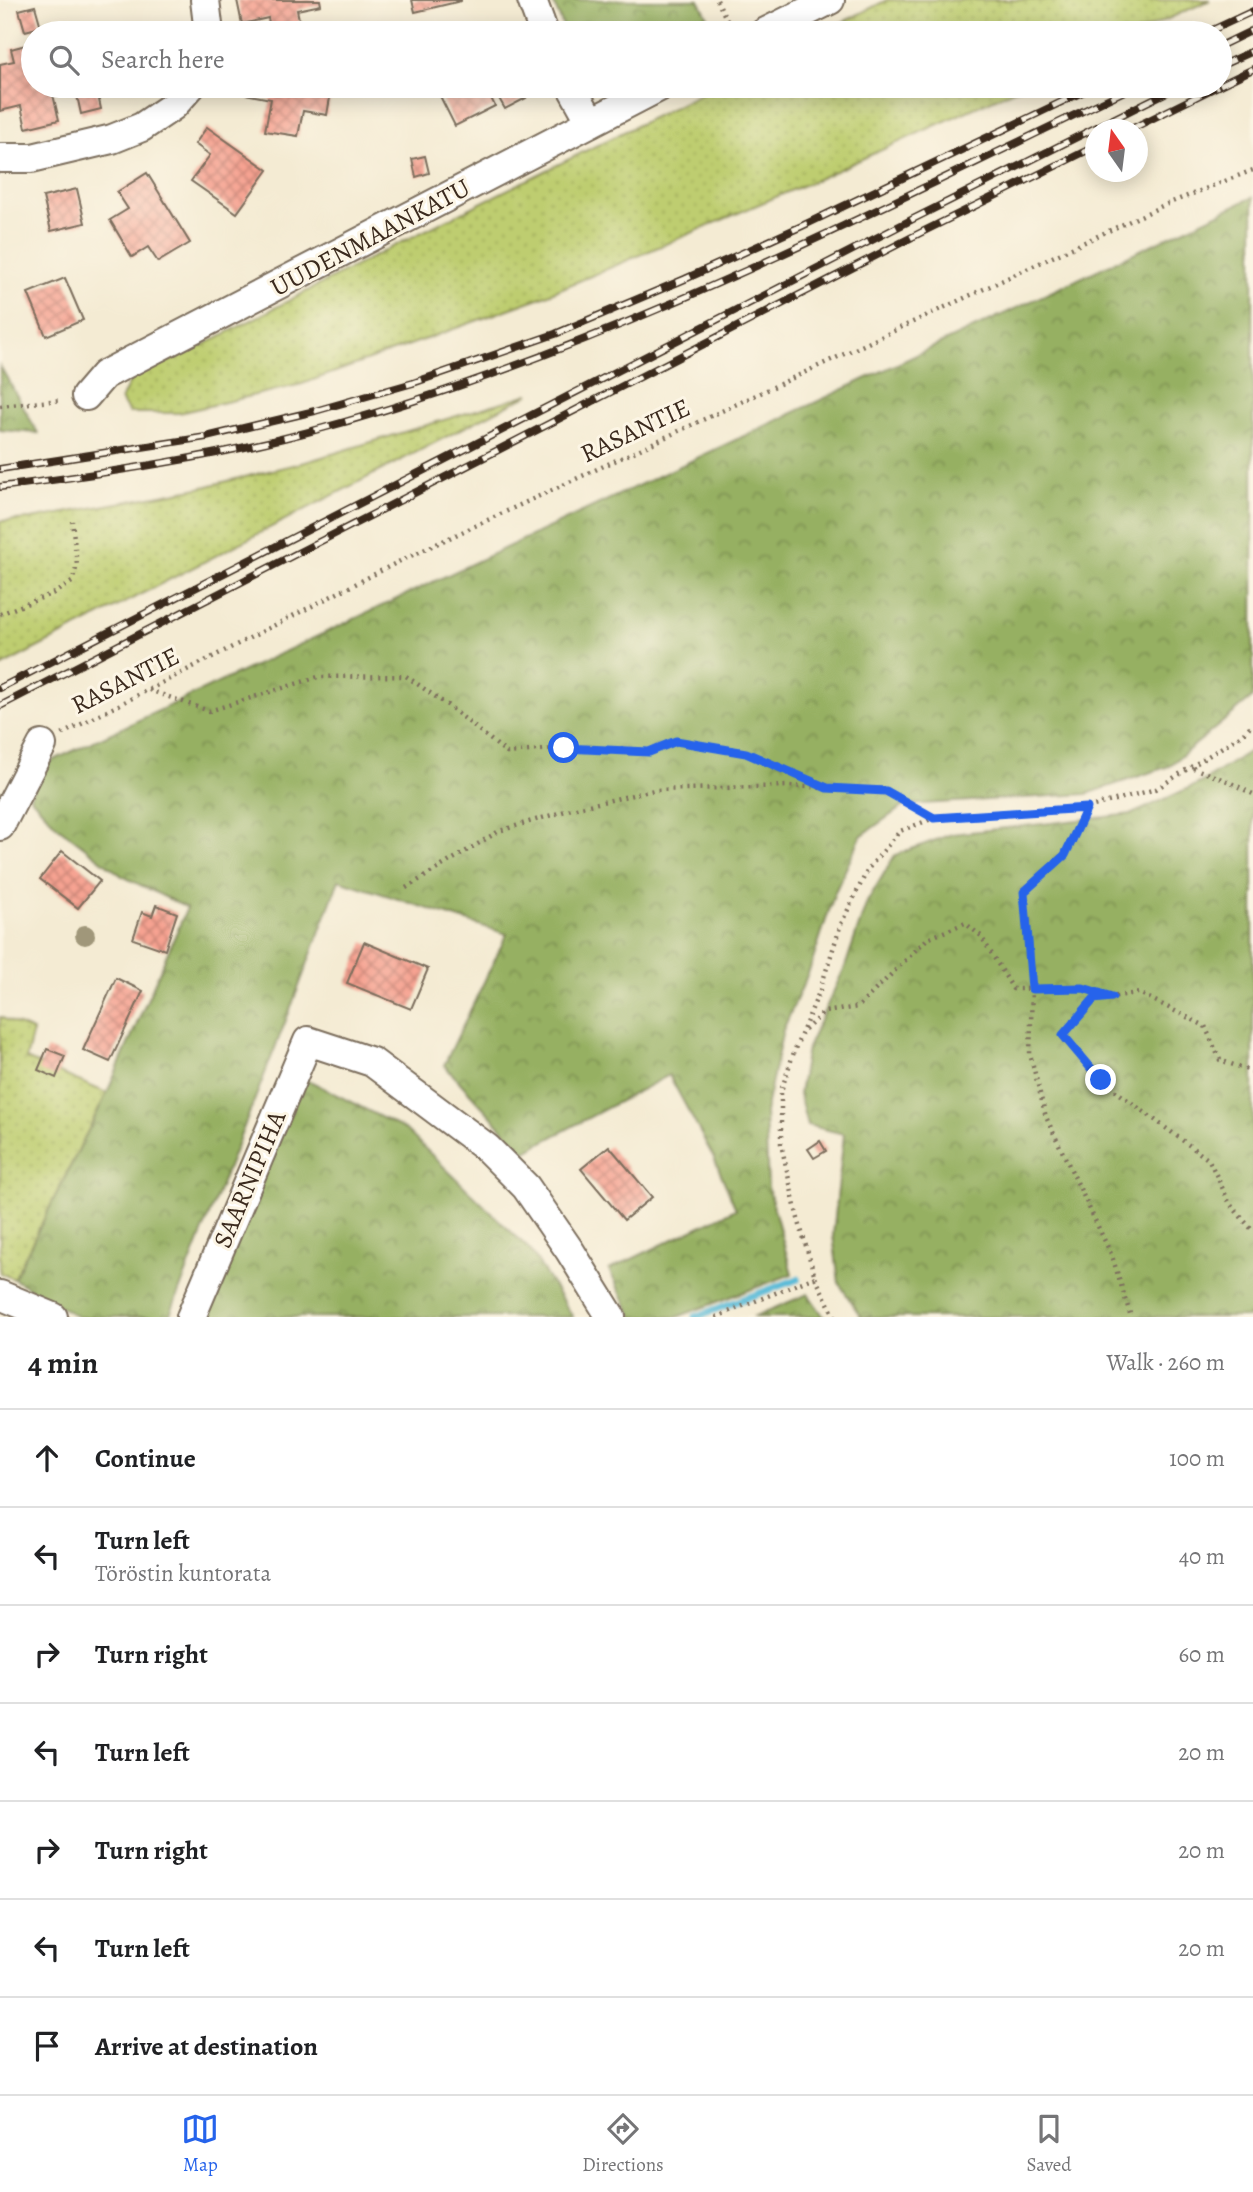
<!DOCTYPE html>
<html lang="en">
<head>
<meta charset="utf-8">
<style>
	body { margin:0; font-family:Alegreya,serif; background:#f6f6f6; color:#202124 }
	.compass { position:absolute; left:1085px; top:119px; width:63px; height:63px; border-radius:50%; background:#fff; box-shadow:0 4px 18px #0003; rotate:346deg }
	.stop { position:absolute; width:21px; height:21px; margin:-16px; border:5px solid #2563eb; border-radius:50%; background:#fff }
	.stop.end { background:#2563eb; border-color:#fff; box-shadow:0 2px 7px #0008 }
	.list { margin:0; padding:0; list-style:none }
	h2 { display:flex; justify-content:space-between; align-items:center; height:91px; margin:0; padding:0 28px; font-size:30px }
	h2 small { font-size:23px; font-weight:400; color:#757577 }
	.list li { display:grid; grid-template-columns:46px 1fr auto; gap:21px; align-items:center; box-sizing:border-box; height:98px; padding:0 28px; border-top:2px solid #e0e0e0 }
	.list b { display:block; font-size:26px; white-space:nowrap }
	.list p { margin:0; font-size:23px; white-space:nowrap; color:#757577 }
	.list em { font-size:23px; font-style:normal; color:#757577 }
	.icon { flex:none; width:38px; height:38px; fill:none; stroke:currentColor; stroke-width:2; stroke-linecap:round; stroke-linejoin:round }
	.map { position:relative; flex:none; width:1253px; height:1317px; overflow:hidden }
	.search { position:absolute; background:#fff; box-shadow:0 4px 18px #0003; left:21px; right:21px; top:21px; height:77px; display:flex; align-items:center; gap:18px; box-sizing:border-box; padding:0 24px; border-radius:38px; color:#757577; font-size:26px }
	.sheet { height:777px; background:#fff }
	nav { display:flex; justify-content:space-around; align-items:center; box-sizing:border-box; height:98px; border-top:2px solid #e0e0e0; background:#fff; font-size:19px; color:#757577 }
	nav a { display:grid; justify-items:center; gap:4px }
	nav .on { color:#2563eb }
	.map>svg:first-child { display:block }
	.grass { fill:url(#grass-dots); stroke:#7c7c46; stroke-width:2 }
	.forest { fill:url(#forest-crowns); stroke:#686d40; stroke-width:2 }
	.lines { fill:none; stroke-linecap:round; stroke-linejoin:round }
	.stream { stroke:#5abbd8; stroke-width:7 }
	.building { fill:url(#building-cross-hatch) }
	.minor-casing { stroke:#7c6e5d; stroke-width:32 }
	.path { stroke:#7c6e5d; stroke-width:4.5; stroke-dasharray:2 5; stroke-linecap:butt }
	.minor { stroke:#fff; stroke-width:28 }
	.rail-casing { stroke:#3b2a1e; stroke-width:8 }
	.rail { stroke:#fcf5e5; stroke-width:5; stroke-dasharray:16; stroke-linecap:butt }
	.tree { fill:#a0977a }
	.route { stroke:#2563eb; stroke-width:9 }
	.labels { text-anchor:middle; stroke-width:6; stroke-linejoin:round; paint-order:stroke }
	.street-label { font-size:26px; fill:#3b2a1e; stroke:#fcf5e5 }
</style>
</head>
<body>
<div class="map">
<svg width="1253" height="1317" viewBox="0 0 1253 1317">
	<defs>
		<pattern id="grass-dots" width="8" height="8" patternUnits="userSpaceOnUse" patternTransform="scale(1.75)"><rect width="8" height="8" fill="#becd6f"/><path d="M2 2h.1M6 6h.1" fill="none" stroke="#a4b060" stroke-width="1.8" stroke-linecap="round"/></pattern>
		<pattern id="forest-crowns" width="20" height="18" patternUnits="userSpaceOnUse" patternTransform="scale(1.75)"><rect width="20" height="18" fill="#96b062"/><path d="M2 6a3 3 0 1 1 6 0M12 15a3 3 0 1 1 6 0" fill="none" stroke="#7c8f50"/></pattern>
		<pattern id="building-cross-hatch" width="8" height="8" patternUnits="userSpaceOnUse" patternTransform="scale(1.75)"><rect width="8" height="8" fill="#f6a291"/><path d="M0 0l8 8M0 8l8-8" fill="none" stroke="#c88476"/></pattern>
	</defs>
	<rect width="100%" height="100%" fill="#fcf5e5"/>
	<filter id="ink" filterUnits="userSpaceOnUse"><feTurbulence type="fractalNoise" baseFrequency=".0143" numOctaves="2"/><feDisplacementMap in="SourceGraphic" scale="14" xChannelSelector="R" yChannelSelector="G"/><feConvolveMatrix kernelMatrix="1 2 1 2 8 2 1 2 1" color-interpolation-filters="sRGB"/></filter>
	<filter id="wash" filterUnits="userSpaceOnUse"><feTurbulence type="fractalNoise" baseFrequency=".00686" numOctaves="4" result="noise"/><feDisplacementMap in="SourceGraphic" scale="28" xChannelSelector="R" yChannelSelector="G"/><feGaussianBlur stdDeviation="1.57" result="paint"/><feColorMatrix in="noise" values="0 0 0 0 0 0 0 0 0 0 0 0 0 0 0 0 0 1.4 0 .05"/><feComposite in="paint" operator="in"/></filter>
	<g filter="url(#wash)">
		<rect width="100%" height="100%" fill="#f4ebd3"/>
		<g class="grass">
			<path d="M887,0H1210L1137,33H821Z"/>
			<path d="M716,86H1022L811,182L539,298L302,384L179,413H129L121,400L132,377L186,354L392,247Z"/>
			<path d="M529,394L0,667V521L32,519L199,488L309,461Z"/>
			<path d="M0,1017L33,1031L26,1059L107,1093L14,1279L0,1273Z"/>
		</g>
		<g class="forest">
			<path d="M552,0H699L716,33H566Z"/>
			<path d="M1253,197V697L1169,766L1087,794L905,805L861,836L835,892L810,969L783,1030L765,1112L768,1187L792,1274L677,1317H633L609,1270L736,1209L714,1158L669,1075L524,1152L444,1065L507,934L339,880L290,1010L169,1317H78L14,1279L107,1093L187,908L122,876L57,826L30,797L43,765Z"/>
			<path d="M0,366L38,433L0,430Z"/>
			<path d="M1253,749V1317H861L839,1283L833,1235L844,1134L807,1125L799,1094L807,1048L845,967L867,902L895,855L952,834L1132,814L1200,783Z"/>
			<path d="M304,1080L312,1082L406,1130L530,1250L573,1317H205Z"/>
			<path d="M808,1294L824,1317H753Z"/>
		</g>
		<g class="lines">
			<path class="stream" d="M695,1317L798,1279"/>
		</g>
		<g id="blocks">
			<g class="building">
				<path d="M237,0H320L321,5L297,10L302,33H271L268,18L242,24Z"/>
				<path d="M412,0H461V1L415,12Z"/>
				<path d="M35,6L41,27L25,31L19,10Z"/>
				<path d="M33,43V86H51L59,120L26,128L21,106L0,111V64L14,61L11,49Z"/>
				<path d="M96,86L101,109L81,114L76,91Z"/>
				<path d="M241,86H332L327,115L303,111L298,136L265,131L271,99L240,93Z"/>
				<path d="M435,86H485L495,106L455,126Z"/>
				<path d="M492,86H519L526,98L505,109Z"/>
				<path d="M207,127L268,170L237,213L191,181L210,155L195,144Z"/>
				<path d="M425,156L429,173L416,177L412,159Z"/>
				<path d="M147,173L190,243L158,262L148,247L132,257L110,220L128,209L117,192Z"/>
				<path d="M77,189L85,223L51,231L43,197Z"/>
				<path d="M65,278L83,320L46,336L28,293Z"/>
				<path d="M62,851L100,881L78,908L40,879Z"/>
				<path d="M156,905L177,913L165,950L133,939L142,912L152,916Z"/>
				<path d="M364,942L428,969L411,1009L347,983Z"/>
				<path d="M116,978L143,991L110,1062L83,1050Z"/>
				<path d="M47,1049L65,1056L56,1078L38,1070Z"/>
				<path d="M820,1141L826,1151L814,1158L808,1149Z"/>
				<path d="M609,1146L652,1197L624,1220L581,1169Z"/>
			</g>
		</g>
	</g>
	<g filter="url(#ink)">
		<use href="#blocks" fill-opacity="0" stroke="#7c6e5d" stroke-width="2"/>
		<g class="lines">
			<g class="minor-casing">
				<g id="minor">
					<path d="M205,0L209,33"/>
					<path d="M532,0L544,33"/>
					<path d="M764,33L830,0"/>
					<path d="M571,86L591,122"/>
					<path d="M0,158H32L112,139L142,127L173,106L191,86"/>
					<path d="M86,396L104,375L661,86"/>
					<path d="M0,826L42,745"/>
					<path d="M0,1295L53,1317"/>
					<path d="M191,1317L308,1041L372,1062L487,1148L526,1187L570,1251L611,1317"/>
				</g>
			</g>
			<g class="path">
				<path d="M717,0L733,33"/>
				<path d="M0,406L62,400"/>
				<path d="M0,614L54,593L72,582L77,565L72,521"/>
				<path d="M149,690L209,711L318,677L406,676L450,707L507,753L564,748L649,752L676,741L746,753L827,787"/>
				<path d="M62,734L404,559L1162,206L1253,170"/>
				<path d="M1193,768L1227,781L1253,794"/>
				<path d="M1086,808L1065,855L1024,893L1032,989L1030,1054L1046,1117L1112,1256L1131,1317"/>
				<path d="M406,888L499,831L572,809L654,790L789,786L886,791L933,817"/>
				<path d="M805,1030L824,1012L858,1007L927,939L965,923L981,936L1013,989L1083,988L1111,996"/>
				<path d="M1253,1072L1220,1060L1205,1026L1139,993L1094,999L1063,1035L1101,1080L1209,1160L1230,1204L1253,1231"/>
				<path d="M716,1317L815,1277"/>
				<path d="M835,1317L815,1277L797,1215L781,1144V1091L795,1049L820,990L841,924L868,869L900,831L934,818L1086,808L1156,789L1243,734L1253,723"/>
			</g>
			<use href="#minor" class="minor"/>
			<g class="rail-casing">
				<g id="rail">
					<path d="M1206,33L1253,11"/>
					<path d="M1220,46L1253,30"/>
					<path d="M1220,66L1253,51"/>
					<path d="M1220,85L1253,69"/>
					<path d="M1129,130L1218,86"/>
					<path d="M0,469L206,437L315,411L413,383L555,334L685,279L802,226L1095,86"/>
					<path d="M0,487C108,473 217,457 323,428C607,350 870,212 1135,86"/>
					<path d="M0,688L913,219L1179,86"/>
					<path d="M0,706L920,233L1096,146"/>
				</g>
			</g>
			<use href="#rail" class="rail"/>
		</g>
		<circle class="tree" cx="85" cy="935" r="10"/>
	</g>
	<g class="lines" filter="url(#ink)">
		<path class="route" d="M564,748L649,752L676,741L746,753L827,788L886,791L934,818L1087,808L1065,855L1024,892L1032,989L1083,988L1112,997L1094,999L1063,1035L1101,1080"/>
	</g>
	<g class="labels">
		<g class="street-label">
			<text transform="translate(370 237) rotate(-28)" y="9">UUDENMAANKATU</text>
			<text transform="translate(635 430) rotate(-25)" y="9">RASANTIE</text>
			<text transform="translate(125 680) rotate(-27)" y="9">RASANTIE</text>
			<text transform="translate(249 1179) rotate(-67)" y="9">SAARNIPIHA</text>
		</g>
	</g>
</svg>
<svg class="compass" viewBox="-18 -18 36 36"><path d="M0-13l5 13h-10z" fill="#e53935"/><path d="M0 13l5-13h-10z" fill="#757577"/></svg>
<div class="stop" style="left:564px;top:748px"></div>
<div class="stop end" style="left:1101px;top:1080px"></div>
<div class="search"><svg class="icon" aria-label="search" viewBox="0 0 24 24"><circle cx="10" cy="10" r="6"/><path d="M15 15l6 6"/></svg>Search here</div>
</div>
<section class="sheet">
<h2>4 min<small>Walk · 260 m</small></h2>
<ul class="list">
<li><svg class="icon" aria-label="ahead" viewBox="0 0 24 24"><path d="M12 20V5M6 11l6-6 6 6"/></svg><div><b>Continue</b></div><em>100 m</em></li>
<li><svg class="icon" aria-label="left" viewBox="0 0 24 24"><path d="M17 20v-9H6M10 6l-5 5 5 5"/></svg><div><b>Turn left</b><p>Töröstin kuntorata</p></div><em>40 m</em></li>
<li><svg class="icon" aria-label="right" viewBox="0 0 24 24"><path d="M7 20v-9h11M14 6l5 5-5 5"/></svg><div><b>Turn right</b></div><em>60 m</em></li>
<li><svg class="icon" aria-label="left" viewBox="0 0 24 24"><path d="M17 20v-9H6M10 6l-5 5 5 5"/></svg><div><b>Turn left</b></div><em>20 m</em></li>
<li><svg class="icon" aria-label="right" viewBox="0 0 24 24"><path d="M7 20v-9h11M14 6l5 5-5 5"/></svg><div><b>Turn right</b></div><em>20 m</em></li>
<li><svg class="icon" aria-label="left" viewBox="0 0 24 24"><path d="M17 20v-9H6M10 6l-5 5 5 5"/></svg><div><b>Turn left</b></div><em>20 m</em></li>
<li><svg class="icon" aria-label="arrive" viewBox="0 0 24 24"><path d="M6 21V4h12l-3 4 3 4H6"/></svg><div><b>Arrive at destination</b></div></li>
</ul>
</section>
<nav>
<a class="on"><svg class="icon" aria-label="map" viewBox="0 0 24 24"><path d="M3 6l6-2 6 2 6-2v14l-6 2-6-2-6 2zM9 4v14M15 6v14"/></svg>Map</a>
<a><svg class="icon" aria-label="directions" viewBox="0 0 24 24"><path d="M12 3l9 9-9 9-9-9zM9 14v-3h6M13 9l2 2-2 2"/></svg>Directions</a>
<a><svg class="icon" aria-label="saved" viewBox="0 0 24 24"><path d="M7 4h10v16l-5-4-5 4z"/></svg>Saved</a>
</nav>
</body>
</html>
